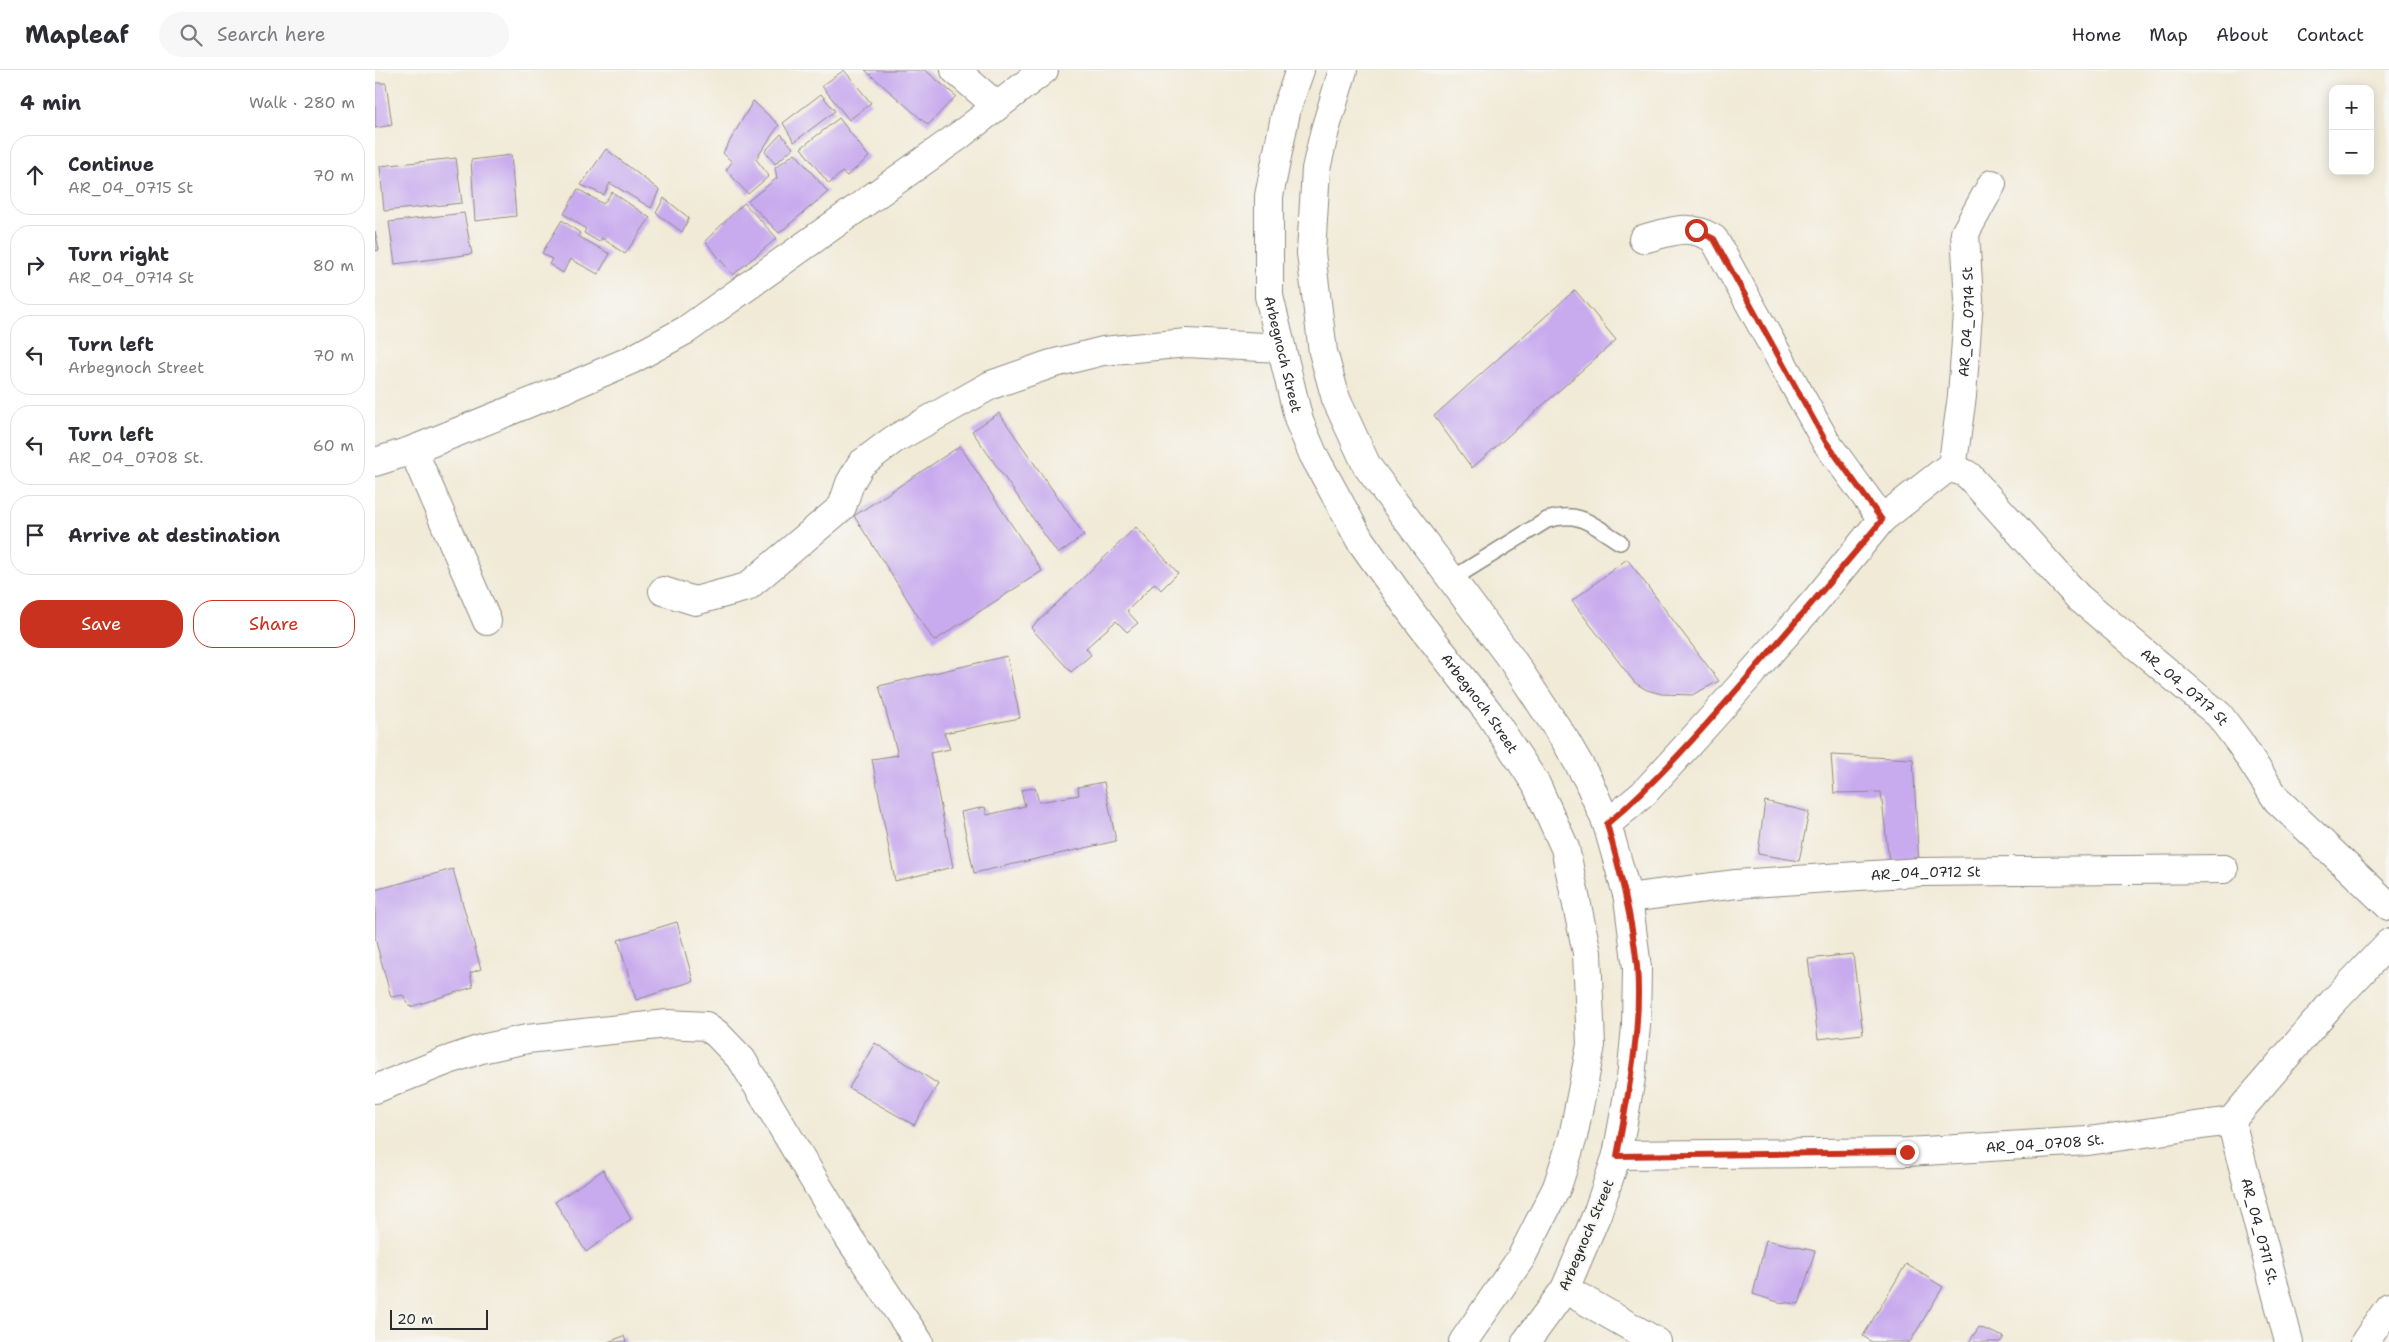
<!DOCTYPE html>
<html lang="en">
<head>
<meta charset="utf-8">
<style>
	body { margin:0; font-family:"Shantell Sans",sans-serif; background:#f7f7f7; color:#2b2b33 }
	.controls { position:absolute; right:15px; top:15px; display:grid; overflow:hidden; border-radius:10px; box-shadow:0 2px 12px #0003 }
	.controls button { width:45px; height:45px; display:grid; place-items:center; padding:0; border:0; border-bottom:1px solid #e1e1e2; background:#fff; color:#2b2b33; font:25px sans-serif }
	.scale { position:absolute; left:15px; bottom:12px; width:98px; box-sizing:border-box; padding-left:5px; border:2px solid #2b2b2b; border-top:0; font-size:14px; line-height:18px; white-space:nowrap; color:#2b2b2b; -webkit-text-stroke:4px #f6f6f2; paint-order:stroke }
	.stop { position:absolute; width:15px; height:15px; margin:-11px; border:4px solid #c8321e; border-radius:50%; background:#fff }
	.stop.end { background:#c8321e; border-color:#fff; box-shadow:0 1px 5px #0008 }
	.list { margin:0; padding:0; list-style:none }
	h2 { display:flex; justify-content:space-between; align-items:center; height:65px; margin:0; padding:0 20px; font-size:21px }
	h2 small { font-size:16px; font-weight:400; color:#7c7c81 }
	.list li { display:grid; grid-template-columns:32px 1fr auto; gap:15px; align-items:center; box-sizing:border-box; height:80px; margin:0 10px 10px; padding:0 10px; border:1px solid #e1e1e2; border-radius:20px }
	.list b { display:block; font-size:19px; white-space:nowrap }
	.list p { margin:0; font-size:16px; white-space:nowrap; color:#7c7c81 }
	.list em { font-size:16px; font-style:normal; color:#7c7c81 }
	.actions { display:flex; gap:10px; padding:15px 20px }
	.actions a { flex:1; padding:11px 0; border:1px solid #c8321e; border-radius:20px; text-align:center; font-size:18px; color:#c8321e }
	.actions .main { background:#c8321e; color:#fff }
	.icon { flex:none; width:28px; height:28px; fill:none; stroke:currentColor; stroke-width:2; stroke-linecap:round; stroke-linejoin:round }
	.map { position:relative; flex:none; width:2014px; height:1272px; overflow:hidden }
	header { display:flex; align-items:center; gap:30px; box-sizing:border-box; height:70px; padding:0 25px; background:#fff; border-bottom:1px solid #e1e1e2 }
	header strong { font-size:24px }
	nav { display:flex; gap:28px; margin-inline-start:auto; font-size:18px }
	.search { width:350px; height:45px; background:#f7f7f7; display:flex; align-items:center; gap:12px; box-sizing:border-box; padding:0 18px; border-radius:28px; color:#7c7c81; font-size:19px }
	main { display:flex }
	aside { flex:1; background:#fff }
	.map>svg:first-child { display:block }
	.building { fill:#c8aaee }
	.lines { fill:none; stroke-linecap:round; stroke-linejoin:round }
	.lane-casing { stroke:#8e8a81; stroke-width:18 }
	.street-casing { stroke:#8e8a81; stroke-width:30 }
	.primary-casing { stroke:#8e8a81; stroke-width:30 }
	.lane { stroke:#fff; stroke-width:15 }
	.street { stroke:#fff; stroke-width:28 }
	.primary { stroke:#fff; stroke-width:28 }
	.route { stroke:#c8321e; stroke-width:6 }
	.labels { text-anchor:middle; stroke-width:4; stroke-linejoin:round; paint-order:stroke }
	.street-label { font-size:14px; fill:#2b2b2b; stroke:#f6f6f2 }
</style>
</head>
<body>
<header>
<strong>Mapleaf</strong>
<div class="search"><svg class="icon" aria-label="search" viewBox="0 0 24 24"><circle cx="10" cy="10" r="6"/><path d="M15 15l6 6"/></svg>Search here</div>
<nav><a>Home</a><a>Map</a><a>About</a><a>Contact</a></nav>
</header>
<main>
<aside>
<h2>4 min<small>Walk · 280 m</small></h2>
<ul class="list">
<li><svg class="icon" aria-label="ahead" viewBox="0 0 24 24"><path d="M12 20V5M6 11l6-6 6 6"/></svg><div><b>Continue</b><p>AR_04_0715 St</p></div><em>70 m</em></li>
<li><svg class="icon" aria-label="right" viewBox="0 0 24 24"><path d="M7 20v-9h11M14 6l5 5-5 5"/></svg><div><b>Turn right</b><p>AR_04_0714 St</p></div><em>80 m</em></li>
<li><svg class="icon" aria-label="left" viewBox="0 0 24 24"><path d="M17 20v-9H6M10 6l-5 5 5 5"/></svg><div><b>Turn left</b><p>Arbegnoch Street</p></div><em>70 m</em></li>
<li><svg class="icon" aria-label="left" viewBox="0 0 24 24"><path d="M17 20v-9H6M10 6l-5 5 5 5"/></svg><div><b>Turn left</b><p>AR_04_0708 St.</p></div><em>60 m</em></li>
<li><svg class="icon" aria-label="arrive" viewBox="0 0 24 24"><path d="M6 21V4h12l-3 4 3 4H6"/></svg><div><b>Arrive at destination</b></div></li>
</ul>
<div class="actions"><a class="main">Save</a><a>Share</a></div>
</aside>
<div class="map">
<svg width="2014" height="1272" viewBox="0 0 2014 1272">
	<rect width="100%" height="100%" fill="#f6f6f2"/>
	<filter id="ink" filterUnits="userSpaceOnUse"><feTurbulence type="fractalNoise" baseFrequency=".02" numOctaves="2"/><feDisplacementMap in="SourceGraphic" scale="10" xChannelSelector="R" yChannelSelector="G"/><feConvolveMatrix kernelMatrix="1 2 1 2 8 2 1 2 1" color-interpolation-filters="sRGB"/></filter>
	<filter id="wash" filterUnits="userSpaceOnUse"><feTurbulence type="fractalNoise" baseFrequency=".0096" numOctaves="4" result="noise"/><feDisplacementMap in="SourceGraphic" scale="20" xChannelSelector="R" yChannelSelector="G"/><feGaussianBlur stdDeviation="1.12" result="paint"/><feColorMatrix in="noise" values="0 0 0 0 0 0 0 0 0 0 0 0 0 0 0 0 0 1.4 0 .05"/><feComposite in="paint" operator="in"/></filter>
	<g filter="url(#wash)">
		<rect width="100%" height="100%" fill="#f1ead7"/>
		<g id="blocks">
			<g class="building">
				<path d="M469,0L496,33L474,50L447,16Z"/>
				<path d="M490,0H550L581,26L553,55Z"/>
				<path d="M0,13H11L17,55L0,58Z"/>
				<path d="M446,24L460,41L419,72L408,53Z"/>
				<path d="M378,31L404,55L381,89L394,106L373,124L351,100L357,92L348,83Z"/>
				<path d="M464,48L494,87L472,106L467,102L454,114L426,78Z"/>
				<path d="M406,64L418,78L400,94L390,81Z"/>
				<path d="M231,79L284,120L276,138L235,113L229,125L206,115Z"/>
				<path d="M420,83L453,122L404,163L373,131L402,108L400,98Z"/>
				<path d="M136,85L141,146L100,151L96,90Z"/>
				<path d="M81,88L87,133L9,141L5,96Z"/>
				<path d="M203,119L228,134L237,122L275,148L250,184L227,168L224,172L209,163L211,159L189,144Z"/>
				<path d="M289,128L314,148L307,162L281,143Z"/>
				<path d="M369,133L402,168L358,205L330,171Z"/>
				<path d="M89,143L97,184L20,194L14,152Z"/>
				<path d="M187,150L205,163L203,166L235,184L223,204L195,189L188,203L174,194L177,189L167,183Z"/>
				<path d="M0,161L4,180L0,181Z"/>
				<path d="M1200,220L1241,270L1097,398L1059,346Z"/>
				<path d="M624,343L709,465L683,484L597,361Z"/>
				<path d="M585,376L667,501L559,571L479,446Z"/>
				<path d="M761,457L803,503L786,520L780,513L752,541L763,553L752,562L741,551L711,578L716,585L696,602L656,558Z"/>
				<path d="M1252,489L1344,611L1317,625L1287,624L1272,620L1260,613L1197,531Z"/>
				<path d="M632,586L645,648L569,663L575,679L555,683L578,797L520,811L497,689L523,685L504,616Z"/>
				<path d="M1456,685L1538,689L1544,797L1514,791L1506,722L1459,723Z"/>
				<path d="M729,712L741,771L599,803L586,742L610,737L612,745L650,736L646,720L660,718L664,732L704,725L703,717Z"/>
				<path d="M1390,731L1434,742L1424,791L1383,784Z"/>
				<path d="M78,799L106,899L95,903L98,917L35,937L28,925L16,927L0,868V820Z"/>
				<path d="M302,852L318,911L261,930L243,870Z"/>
				<path d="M1478,884L1488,964L1443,969L1433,889Z"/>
				<path d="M500,973L563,1014L539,1055L474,1018Z"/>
				<path d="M228,1100L256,1149L211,1182L180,1132Z"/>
				<path d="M1391,1170L1440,1181L1424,1234L1403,1232L1378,1224Z"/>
				<path d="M1531,1194L1568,1217L1535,1272H1497L1488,1266Z"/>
				<path d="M1604,1257L1629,1267L1625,1272H1594Z"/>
				<path d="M249,1266L251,1272H233Z"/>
			</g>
		</g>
	</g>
	<g filter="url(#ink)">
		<use href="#blocks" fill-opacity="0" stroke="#8e8a81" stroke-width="1"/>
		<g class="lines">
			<g class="lane-casing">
				<path id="lane" d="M1077,509L1172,450C1206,440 1217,455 1245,472"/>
			</g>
			<g class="street-casing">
				<g id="street">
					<path d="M580,0L622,36"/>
					<path d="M1268,169C1295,162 1313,152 1339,169L1451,372L1507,449"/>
					<path d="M38,380L112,551"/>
					<path d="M0,392L38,380L196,316L256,290L311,260L585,65L669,0"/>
					<path id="s1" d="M1577,399L1587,326L1594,230L1590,163L1617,114"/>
					<path d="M288,521L320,531L372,517L467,437L475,413L486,394L518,370L616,315L676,294L728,281L812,273L905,278"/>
					<path id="s2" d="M1232,754L1268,724L1339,646L1441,530L1507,449L1570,400C1580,398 1585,400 1594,406L1703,527L1844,645L1865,673L1902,730L2014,836"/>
					<path id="s3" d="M1253,828L1361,814L1545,802L1849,799"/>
					<path d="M0,1019L71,991L106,979L152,969L292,954L331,956L342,964L367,990L474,1168L544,1272"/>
					<path id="s4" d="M1856,1051L1914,1272"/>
					<path id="s5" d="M1242,1085L1532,1082L1713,1071L1856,1051L1957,933L2014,873"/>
					<path d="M1190,1219L1282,1272"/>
					<path d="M1990,1272L2014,1237"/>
				</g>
			</g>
			<g class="primary-casing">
				<g id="primary">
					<path id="s6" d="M925,0L912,37L894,126V226L924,351L938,384L985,470L1039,546L1114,643L1161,714L1190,778L1212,883L1216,975L1198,1067L1182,1117L1146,1188L1088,1272"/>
					<path d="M968,0L950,60L941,99L936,183L948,282L961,329L992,396L1137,590L1190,670L1213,710L1232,754L1253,828L1262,898L1261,956L1256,1008L1242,1085L1222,1144L1190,1219L1151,1272"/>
				</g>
			</g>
			<use href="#lane" class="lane"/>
			<use href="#street" class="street"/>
			<use href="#primary" class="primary"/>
		</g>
	</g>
	<g class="lines" filter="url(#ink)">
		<path class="route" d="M1321,160L1339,169L1451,372L1507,450C1465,501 1422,550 1379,600C1332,654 1286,708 1232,754C1245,801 1257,847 1262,896C1267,958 1253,1025 1242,1086L1532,1082"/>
	</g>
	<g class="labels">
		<g class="street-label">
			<text dy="5" stroke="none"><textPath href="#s1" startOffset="148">AR_04_0714 St</textPath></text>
			<text dy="5" stroke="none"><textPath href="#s6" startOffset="290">Arbegnoch Street</textPath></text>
			<text dy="5" stroke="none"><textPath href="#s2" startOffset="819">AR_04_0717 St</textPath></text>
			<text dy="5" stroke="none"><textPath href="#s6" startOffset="695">Arbegnoch Street</textPath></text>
			<text dy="5" stroke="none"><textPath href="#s3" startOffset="299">AR_04_0712 St</textPath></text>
			<text dy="5" stroke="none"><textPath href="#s5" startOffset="428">AR_04_0708 St.</textPath></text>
			<text dy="5" stroke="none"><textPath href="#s4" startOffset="114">AR_04_0711 St.</textPath></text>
			<text transform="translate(1211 1165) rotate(-67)" y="5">Arbegnoch Street</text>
		</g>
	</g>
</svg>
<div class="controls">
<button>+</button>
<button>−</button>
</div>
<div class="scale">20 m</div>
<div class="stop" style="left:1321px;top:160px"></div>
<div class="stop end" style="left:1532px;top:1082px"></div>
</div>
</main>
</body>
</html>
